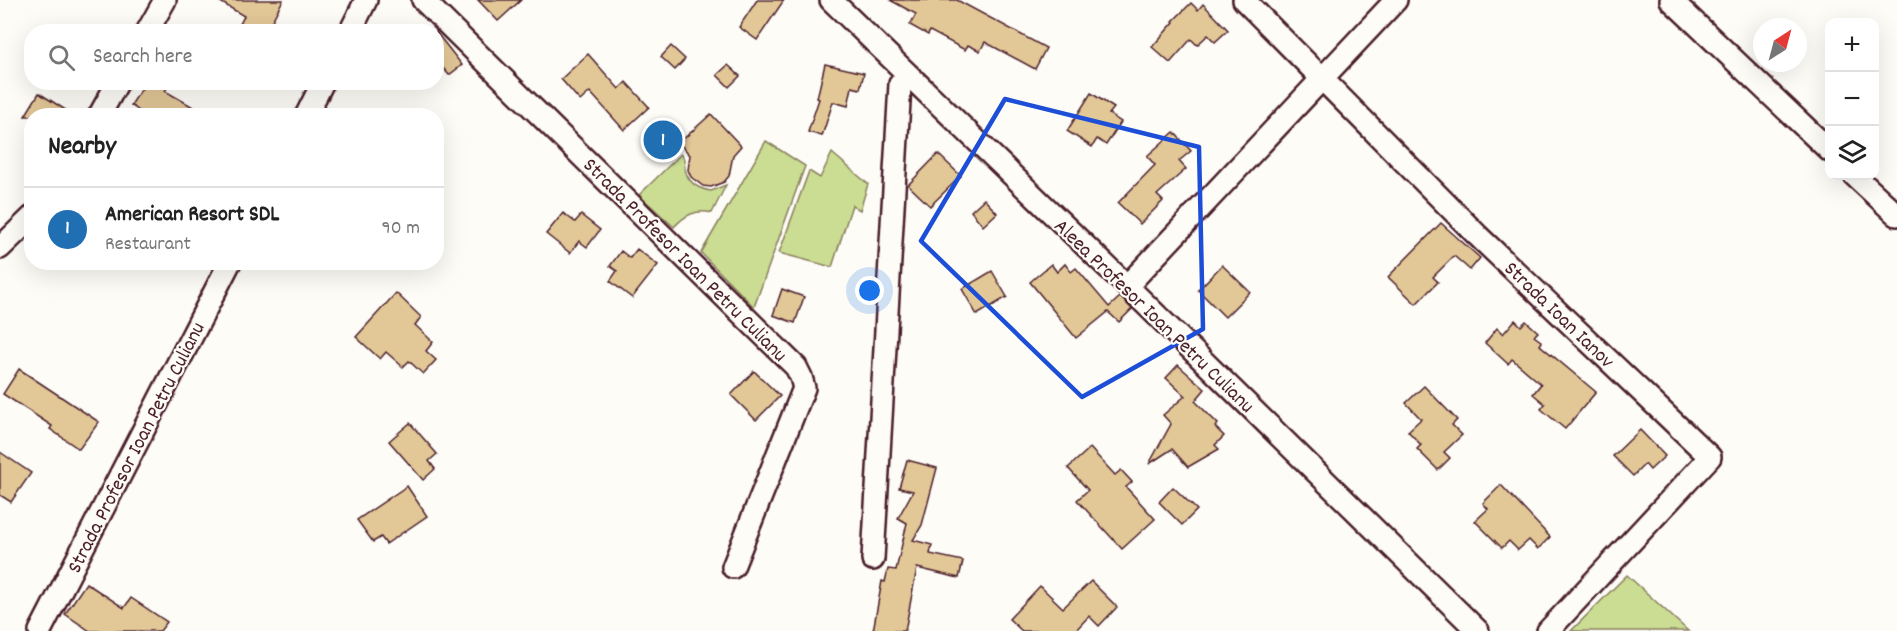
<!DOCTYPE html>
<html lang="en">
<head>
<meta charset="utf-8">
<style>
	body { margin:0; font-family:Dekko,sans-serif; background:#f2f2f2; color:#222 }
	.controls { position:absolute; right:18px; top:18px; display:grid; overflow:hidden; border-radius:12px; box-shadow:0 6px 24px #0002 }
	.controls button { width:54px; height:54px; display:grid; place-items:center; padding:0; border:0; border-bottom:2px solid #e0e0e0; background:#fff; color:#222; font:30px sans-serif }
	.compass { position:absolute; left:1753px; top:18px; width:54px; height:54px; border-radius:50%; background:#fff; box-shadow:0 6px 24px #0002; rotate:36deg }
	.you { position:absolute; left:870px; top:291px; width:21px; height:21px; margin:-15px; border:4px solid #fff; border-radius:50%; background:#1a73e8; box-shadow:0 0 0 9px #1a73e833 }
	.badge { display:grid; place-items:center; width:39px; height:39px; border-radius:50%; background:#1f6fb2; color:#fff; font-size:20px; font-weight:700 }
	.pin { position:absolute; translate:-50% -50%; border:3px solid #fff; box-shadow:0 2px 6px #0006 }
	.list { margin:0; padding:0; list-style:none }
	h2 { display:flex; justify-content:space-between; align-items:center; height:78px; margin:0; padding:0 24px; font-size:26px }
	h2 small { font-size:20px; font-weight:400; color:#767676 }
	.list li { display:grid; grid-template-columns:39px 1fr auto; gap:18px; align-items:center; box-sizing:border-box; height:84px; padding:0 24px; border-top:2px solid #e0e0e0 }
	.list b { display:block; font-size:22px; white-space:nowrap }
	.list p { margin:0; font-size:20px; white-space:nowrap; color:#767676 }
	.list em { font-size:20px; font-style:normal; color:#767676 }
	.icon { flex:none; width:33px; height:33px; fill:none; stroke:currentColor; stroke-width:2; stroke-linecap:round; stroke-linejoin:round }
	.map { position:relative; flex:none; width:1897px; height:631px; overflow:hidden }
	.search { position:absolute; background:#fff; box-shadow:0 6px 24px #0002; left:24px; top:24px; width:420px; height:66px; display:flex; align-items:center; gap:15px; box-sizing:border-box; padding:0 21px; border-radius:24px; color:#767676; font-size:22px }
	.panel { position:absolute; background:#fff; box-shadow:0 6px 24px #0002; left:24px; top:108px; width:420px; height:162px; border-radius:24px }
	.map>svg:first-child { display:block }
	.green { fill:#cadd92; stroke:#8a7e5e; stroke-width:1.5 }
	.building { fill:#e2c797; stroke:#4a1f2b; stroke-width:1.5 }
	.lines { fill:none; stroke-linecap:round; stroke-linejoin:round }
	.minor-casing { stroke:#4a1f2b; stroke-width:26 }
	.minor { stroke:#fdfcf7; stroke-width:21 }
	.marked { fill:none; stroke:#1d4ed8; stroke-width:4.5; stroke-linejoin:round }
	.labels { text-anchor:middle; stroke-width:4.5; stroke-linejoin:round; paint-order:stroke }
	.street-label { font-size:21px; fill:#4a1f2b; stroke:#fdfcf7 }
</style>
</head>
<body>
<div class="map">
<svg width="1897" height="631" viewBox="0 0 1897 631">
	<rect width="100%" height="100%" fill="#fdfcf7"/>
	<filter id="ink" filterUnits="userSpaceOnUse"><feTurbulence type="fractalNoise" baseFrequency=".0167" numOctaves="2"/><feDisplacementMap in="SourceGraphic" scale="12" xChannelSelector="R" yChannelSelector="G"/><feConvolveMatrix kernelMatrix="1 2 1 2 8 2 1 2 1" color-interpolation-filters="sRGB"/></filter>
	<g filter="url(#ink)">
		<g class="green">
			<path d="M766,141L805,166L754,307L701,253Z"/>
			<path d="M832,153L868,184L860,210L852,205L832,267L779,253L809,171L820,178Z"/>
			<path d="M681,154C686,160 684,162 685,169C688,183 698,189 711,191L726,185L712,213C696,209 685,215 674,227L639,195Z"/>
			<path d="M1627,575L1688,631H1571Z"/>
		</g>
		<g class="building">
			<path d="M217,0H283L266,32H236L244,16Z"/>
			<path d="M478,0H521L498,21Z"/>
			<path d="M757,0H784L757,40L739,27Z"/>
			<path d="M890,0H957L1046,48L1035,69L985,42L980,51L968,45L965,50L930,31L928,35L910,25L916,14Z"/>
			<path d="M1191,3L1198,10L1203,4L1228,30L1215,42L1208,35L1197,45L1191,39L1170,63L1152,47L1174,22L1173,21Z"/>
			<path d="M436,32L462,65L449,75L436,60Z"/>
			<path d="M671,46L685,59L675,70L661,57Z"/>
			<path d="M588,54L619,89L626,82L649,107L624,130L590,92L580,101L561,79Z"/>
			<path d="M825,64L864,73L860,89L852,87L848,106L833,102L822,136L808,132L819,99L817,98Z"/>
			<path d="M728,65L740,76L729,87L717,75Z"/>
			<path d="M146,82H171L165,91L209,116H146L131,105Z"/>
			<path d="M39,93L75,116H25Z"/>
			<path d="M1091,93L1114,108L1109,114L1121,122L1106,145L1097,139L1092,147L1067,131Z"/>
			<path d="M711,114L741,146L733,155L729,176L724,182L711,187L703,186L691,177L688,170L690,155L679,143Z"/>
			<path d="M1174,132L1191,151L1179,161L1186,169L1157,195L1163,201L1140,224L1118,203L1155,165L1147,156Z"/>
			<path d="M938,154L961,176L930,206L908,185Z"/>
			<path d="M984,199L997,213L983,226L971,211Z"/>
			<path d="M563,213L575,222L581,215L600,230L587,247L579,241L570,253L546,234Z"/>
			<path d="M1441,223L1480,258L1470,270L1454,256L1433,277L1438,282L1416,304L1388,277Z"/>
			<path d="M637,249L658,265L632,298L610,281L617,271L610,266L621,251L630,258Z"/>
			<path d="M1051,264L1057,272L1065,264L1071,272L1076,268L1109,307L1120,297L1132,309L1119,322L1108,312L1076,338L1030,282Z"/>
			<path d="M1222,265L1250,292L1225,317L1198,290Z"/>
			<path d="M992,271L1007,297L977,315L962,289Z"/>
			<path d="M782,289L804,297L795,323L773,315Z"/>
			<path d="M396,293L421,317L415,325L433,342L426,351L436,360L423,374L409,361L403,367L386,352L380,359L356,337Z"/>
			<path d="M1515,320L1521,326L1526,321L1538,332L1534,336L1542,342L1540,345L1596,392L1565,429L1541,409L1545,404L1533,394L1541,384L1512,359L1508,364L1485,343L1497,328L1503,334Z"/>
			<path d="M1178,365L1205,389L1195,401L1218,424L1215,427L1224,436L1215,445L1219,449L1188,467L1172,449L1149,464L1171,424L1163,415L1185,396L1166,378Z"/>
			<path d="M19,369L99,422L79,449L50,429L52,426L3,394Z"/>
			<path d="M754,371L780,396L756,420L731,395Z"/>
			<path d="M1424,386L1457,420L1452,425L1462,435L1444,452L1450,458L1438,470L1417,449L1421,445L1408,431L1421,419L1406,403Z"/>
			<path d="M410,423L437,454L429,461L435,469L423,480L389,441Z"/>
			<path d="M1640,430L1665,456L1650,470L1645,464L1633,476L1613,456Z"/>
			<path d="M1090,448L1115,475L1121,470L1132,482L1126,487L1155,519L1122,549L1077,500L1088,490L1068,468Z"/>
			<path d="M0,452L31,473L11,502L0,495Z"/>
			<path d="M907,460L937,468L922,525L913,540L932,545L930,554L963,561L959,578L917,568L905,631H873L882,581L885,582L888,569L896,570L907,523L898,518L913,491L899,488Z"/>
			<path d="M1501,485L1550,537L1538,549L1529,540L1518,550L1509,541L1502,548L1475,521L1488,509L1483,503Z"/>
			<path d="M407,486L427,516L386,544L381,537L373,542L357,520Z"/>
			<path d="M1173,487L1197,510L1182,525L1159,502Z"/>
			<path d="M1091,581L1117,607L1099,626L1089,616L1075,631H1022L1009,619L1040,586L1063,608Z"/>
			<path d="M86,583L124,608L131,598L167,622L160,631H90L65,614Z"/>
		</g>
		<g class="lines">
			<g class="minor-casing">
				<g id="minor">
					<path d="M423,0L796,367L801,377L804,388L733,567"/>
					<path d="M831,0L1127,286L1478,631"/>
					<path d="M1244,0L1477,235L1710,457L1548,631"/>
					<path d="M1671,0L1830,151"/>
					<path d="M147,32L165,0"/>
					<path d="M350,32L366,0"/>
					<path d="M99,116L118,82"/>
					<path d="M306,116L323,82"/>
					<path d="M1855,176L1897,215"/>
					<path d="M0,248L32,217"/>
					<path d="M1127,286L1396,0"/>
					<path d="M873,559L900,84L908,76"/>
					<path d="M40,631L230,262"/>
				</g>
			</g>
			<use href="#minor" class="minor"/>
		</g>
	</g>
	<path class="marked" d="M1005,99L1199,147L1203,329L1082,397L921,241Z"/>
	<g class="labels">
		<g class="street-label">
			<text transform="translate(686 259) rotate(45)" y="7">Strada Profesor Ioan Petru Culianu</text>
			<text transform="translate(1560 314) rotate(44)" y="7">Strada Ioan Ianov</text>
			<text transform="translate(1155 315) rotate(44)" y="7">Aleea Profesor Ioan Petru Culianu</text>
			<text transform="translate(135 447) rotate(-63)" y="7">Strada Profesor Ioan Petru Culianu</text>
		</g>
	</g>
</svg>
<div class="controls">
<button>+</button>
<button>−</button>
<button><svg class="icon" aria-label="layers" viewBox="0 0 24 24"><path d="M12 4l9 5-9 5-9-5zM3 14l9 5 9-5"/></svg></button>
</div>
<svg class="compass" viewBox="-18 -18 36 36"><path d="M0-13l5 13h-10z" fill="#e53935"/><path d="M0 13l5-13h-10z" fill="#767676"/></svg>
<div class="you"></div>
<div class="pin badge" style="left:663px;top:140px">1</div>
<div class="search"><svg class="icon" aria-label="search" viewBox="0 0 24 24"><circle cx="10" cy="10" r="6"/><path d="M15 15l6 6"/></svg>Search here</div>
<section class="panel">
<h2>Nearby<small></small></h2>
<ul class="list">
<li><span class="badge">1</span><div><b>American Resort SDL</b><p>Restaurant</p></div><em>90 m</em></li>
</ul>
</section>
</div>
</body>
</html>
